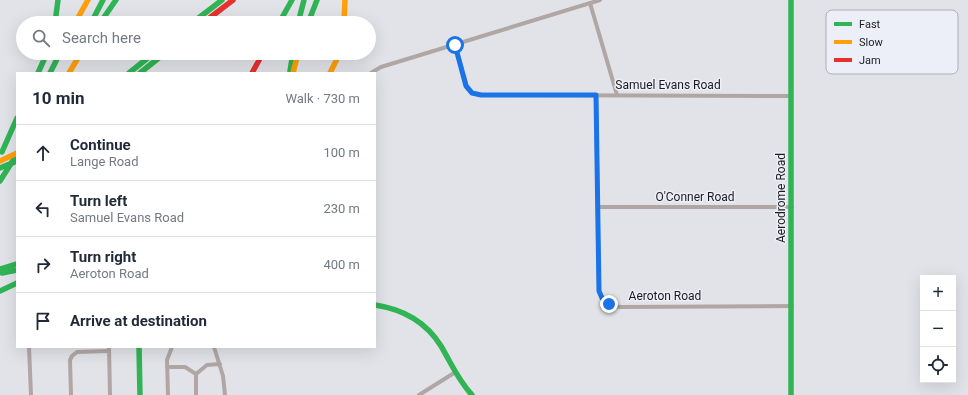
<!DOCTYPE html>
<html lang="en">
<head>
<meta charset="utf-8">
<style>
	body { margin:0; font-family:Roboto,sans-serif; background:#f2f2f3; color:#1f2937 }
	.controls { position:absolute; right:12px; bottom:12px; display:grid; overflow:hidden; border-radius:0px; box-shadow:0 4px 16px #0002 }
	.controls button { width:36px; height:36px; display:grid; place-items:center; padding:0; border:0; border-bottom:1px solid #e0e1e3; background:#fff; color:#1f2937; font:20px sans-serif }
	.stop { position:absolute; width:12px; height:12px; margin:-9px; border:3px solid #1a73e8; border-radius:50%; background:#fff }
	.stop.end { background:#1a73e8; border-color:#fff; box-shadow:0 1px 4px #0008 }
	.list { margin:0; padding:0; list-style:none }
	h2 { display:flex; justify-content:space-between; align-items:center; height:52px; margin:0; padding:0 16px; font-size:17px }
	h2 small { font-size:13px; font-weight:400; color:#747a83 }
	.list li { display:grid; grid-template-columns:26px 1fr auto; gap:12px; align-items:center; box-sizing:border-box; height:56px; padding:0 16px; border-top:1px solid #e0e1e3 }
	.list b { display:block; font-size:15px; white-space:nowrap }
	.list p { margin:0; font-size:13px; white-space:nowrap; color:#747a83 }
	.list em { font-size:13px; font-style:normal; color:#747a83 }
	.icon { flex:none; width:22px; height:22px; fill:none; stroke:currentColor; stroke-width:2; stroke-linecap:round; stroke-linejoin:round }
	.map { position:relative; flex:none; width:968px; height:395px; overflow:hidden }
	.search { position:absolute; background:#fff; box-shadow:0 4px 16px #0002; left:16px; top:16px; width:360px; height:44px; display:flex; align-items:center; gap:10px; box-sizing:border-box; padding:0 14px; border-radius:22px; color:#747a83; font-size:15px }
	.panel { position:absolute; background:#fff; box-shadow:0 4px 16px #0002; left:16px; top:72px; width:360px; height:276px; border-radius:0px }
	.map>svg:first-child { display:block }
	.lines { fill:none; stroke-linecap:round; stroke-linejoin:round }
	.street { stroke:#b0a7a5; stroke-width:4 }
	.fast { stroke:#30b455; stroke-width:5.5 }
	.slow { stroke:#ff9f0a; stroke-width:5.5 }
	.jam { stroke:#e5322d; stroke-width:5.5 }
	.fast-bridge { stroke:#30b455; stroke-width:5.5 }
	.route { stroke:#1a73e8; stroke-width:5 }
	.labels { text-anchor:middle; stroke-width:3; stroke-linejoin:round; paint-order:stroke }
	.street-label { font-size:12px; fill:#1a1b1e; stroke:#eceff8 }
	.key { fill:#eceff8; stroke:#adafb7; stroke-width:1 }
	.key-label { font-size:11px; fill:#1a1b1e }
</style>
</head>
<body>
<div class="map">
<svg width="968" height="395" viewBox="0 0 968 395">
	<rect width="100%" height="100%" fill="#e2e3e8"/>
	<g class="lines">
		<g class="street">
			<path d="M590,3L617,95"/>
			<path d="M455,45L467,86L472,93L481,95L791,96"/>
			<path d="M371,73L381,67L600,0"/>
			<path d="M596,95L599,291C603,302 609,305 620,307L792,306"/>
			<path d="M599,207H792"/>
			<path d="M29,347L31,395"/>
			<path d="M109,347L110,395"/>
			<path d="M214,347L223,376L225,395"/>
			<path d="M167,367H185L196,374"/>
			<path d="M196,374L207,365L220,364"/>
			<path d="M196,374V395"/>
			<path d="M71,395L70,360L72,356L77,352L109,351"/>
			<path d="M168,395L167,360L172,347"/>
			<path d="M419,395L454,373"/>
		</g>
		<g class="fast">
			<path d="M791,0V395"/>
			<path d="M55,23L58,0"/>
			<path d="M91,23L103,0"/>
			<path d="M100,23L116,0"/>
			<path d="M192,23L222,0"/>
			<path d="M279,23L292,0"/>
			<path d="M298,23L304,0"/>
			<path d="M308,23L317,0"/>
			<path d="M290,71L293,53"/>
			<path d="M38,73L47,53"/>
			<path d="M50,73L60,53"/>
			<path d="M129,73L154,53"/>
			<path d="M140,73L165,53"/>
			<path d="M2,152L17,118"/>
			<path d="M0,181L17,154"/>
			<path d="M0,269L17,264"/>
			<path d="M2,273L17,270"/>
			<path d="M0,291L17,283"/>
			<path d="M375,305C402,309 426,322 441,346C451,363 458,380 472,395"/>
			<path d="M139,347L140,395"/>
		</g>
		<g class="slow">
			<path d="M75,23L88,0"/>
			<path d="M344,23L345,0"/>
			<path d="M69,73L81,53"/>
			<path d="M293,73L298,53"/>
			<path d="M330,73L340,53"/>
			<path d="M0,161L17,153"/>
		</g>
		<g class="jam">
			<path d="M203,23L233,0"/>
			<path d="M252,73L263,53"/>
		</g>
		<path class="fast-bridge" d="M0,168L17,161"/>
	</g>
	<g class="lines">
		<path class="route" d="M455,45L466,86L472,93L481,95H596L599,291L602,298L609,304"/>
	</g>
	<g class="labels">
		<g class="street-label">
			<text x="668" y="89">Samuel Evans Road</text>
			<text x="695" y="201">O'Conner Road</text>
			<text transform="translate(781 198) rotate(-90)" y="4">Aerodrome Road</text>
			<text x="665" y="300">Aeroton Road</text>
		</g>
	</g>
	<rect x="826" y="10" width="132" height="64" rx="6" class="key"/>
	<rect x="834" y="22" width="18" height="4" fill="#30b455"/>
	<rect x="834" y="40" width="18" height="4" fill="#ff9f0a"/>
	<rect x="834" y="58" width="18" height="4" fill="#e5322d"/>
	<g class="key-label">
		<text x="859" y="28">Fast</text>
		<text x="859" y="46">Slow</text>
		<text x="859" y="64">Jam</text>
	</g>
</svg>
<div class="controls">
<button>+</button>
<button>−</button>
<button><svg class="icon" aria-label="locate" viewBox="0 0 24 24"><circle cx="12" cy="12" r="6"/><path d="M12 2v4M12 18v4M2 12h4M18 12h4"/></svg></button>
</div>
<div class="stop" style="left:455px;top:45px"></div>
<div class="stop end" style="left:609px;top:304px"></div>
<div class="search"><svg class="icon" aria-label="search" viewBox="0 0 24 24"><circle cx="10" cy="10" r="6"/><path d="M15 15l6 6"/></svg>Search here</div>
<section class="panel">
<h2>10 min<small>Walk · 730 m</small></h2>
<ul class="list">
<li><svg class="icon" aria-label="ahead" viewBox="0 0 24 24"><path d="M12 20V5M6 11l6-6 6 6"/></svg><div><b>Continue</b><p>Lange Road</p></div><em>100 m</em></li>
<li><svg class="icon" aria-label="left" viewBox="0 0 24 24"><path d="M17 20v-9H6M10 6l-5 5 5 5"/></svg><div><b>Turn left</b><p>Samuel Evans Road</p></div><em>230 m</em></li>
<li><svg class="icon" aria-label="right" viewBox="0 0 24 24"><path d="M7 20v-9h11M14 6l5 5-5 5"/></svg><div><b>Turn right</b><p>Aeroton Road</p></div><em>400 m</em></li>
<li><svg class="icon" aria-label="arrive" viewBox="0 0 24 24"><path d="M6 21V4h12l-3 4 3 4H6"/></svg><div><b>Arrive at destination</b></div></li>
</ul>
</section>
</div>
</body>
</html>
